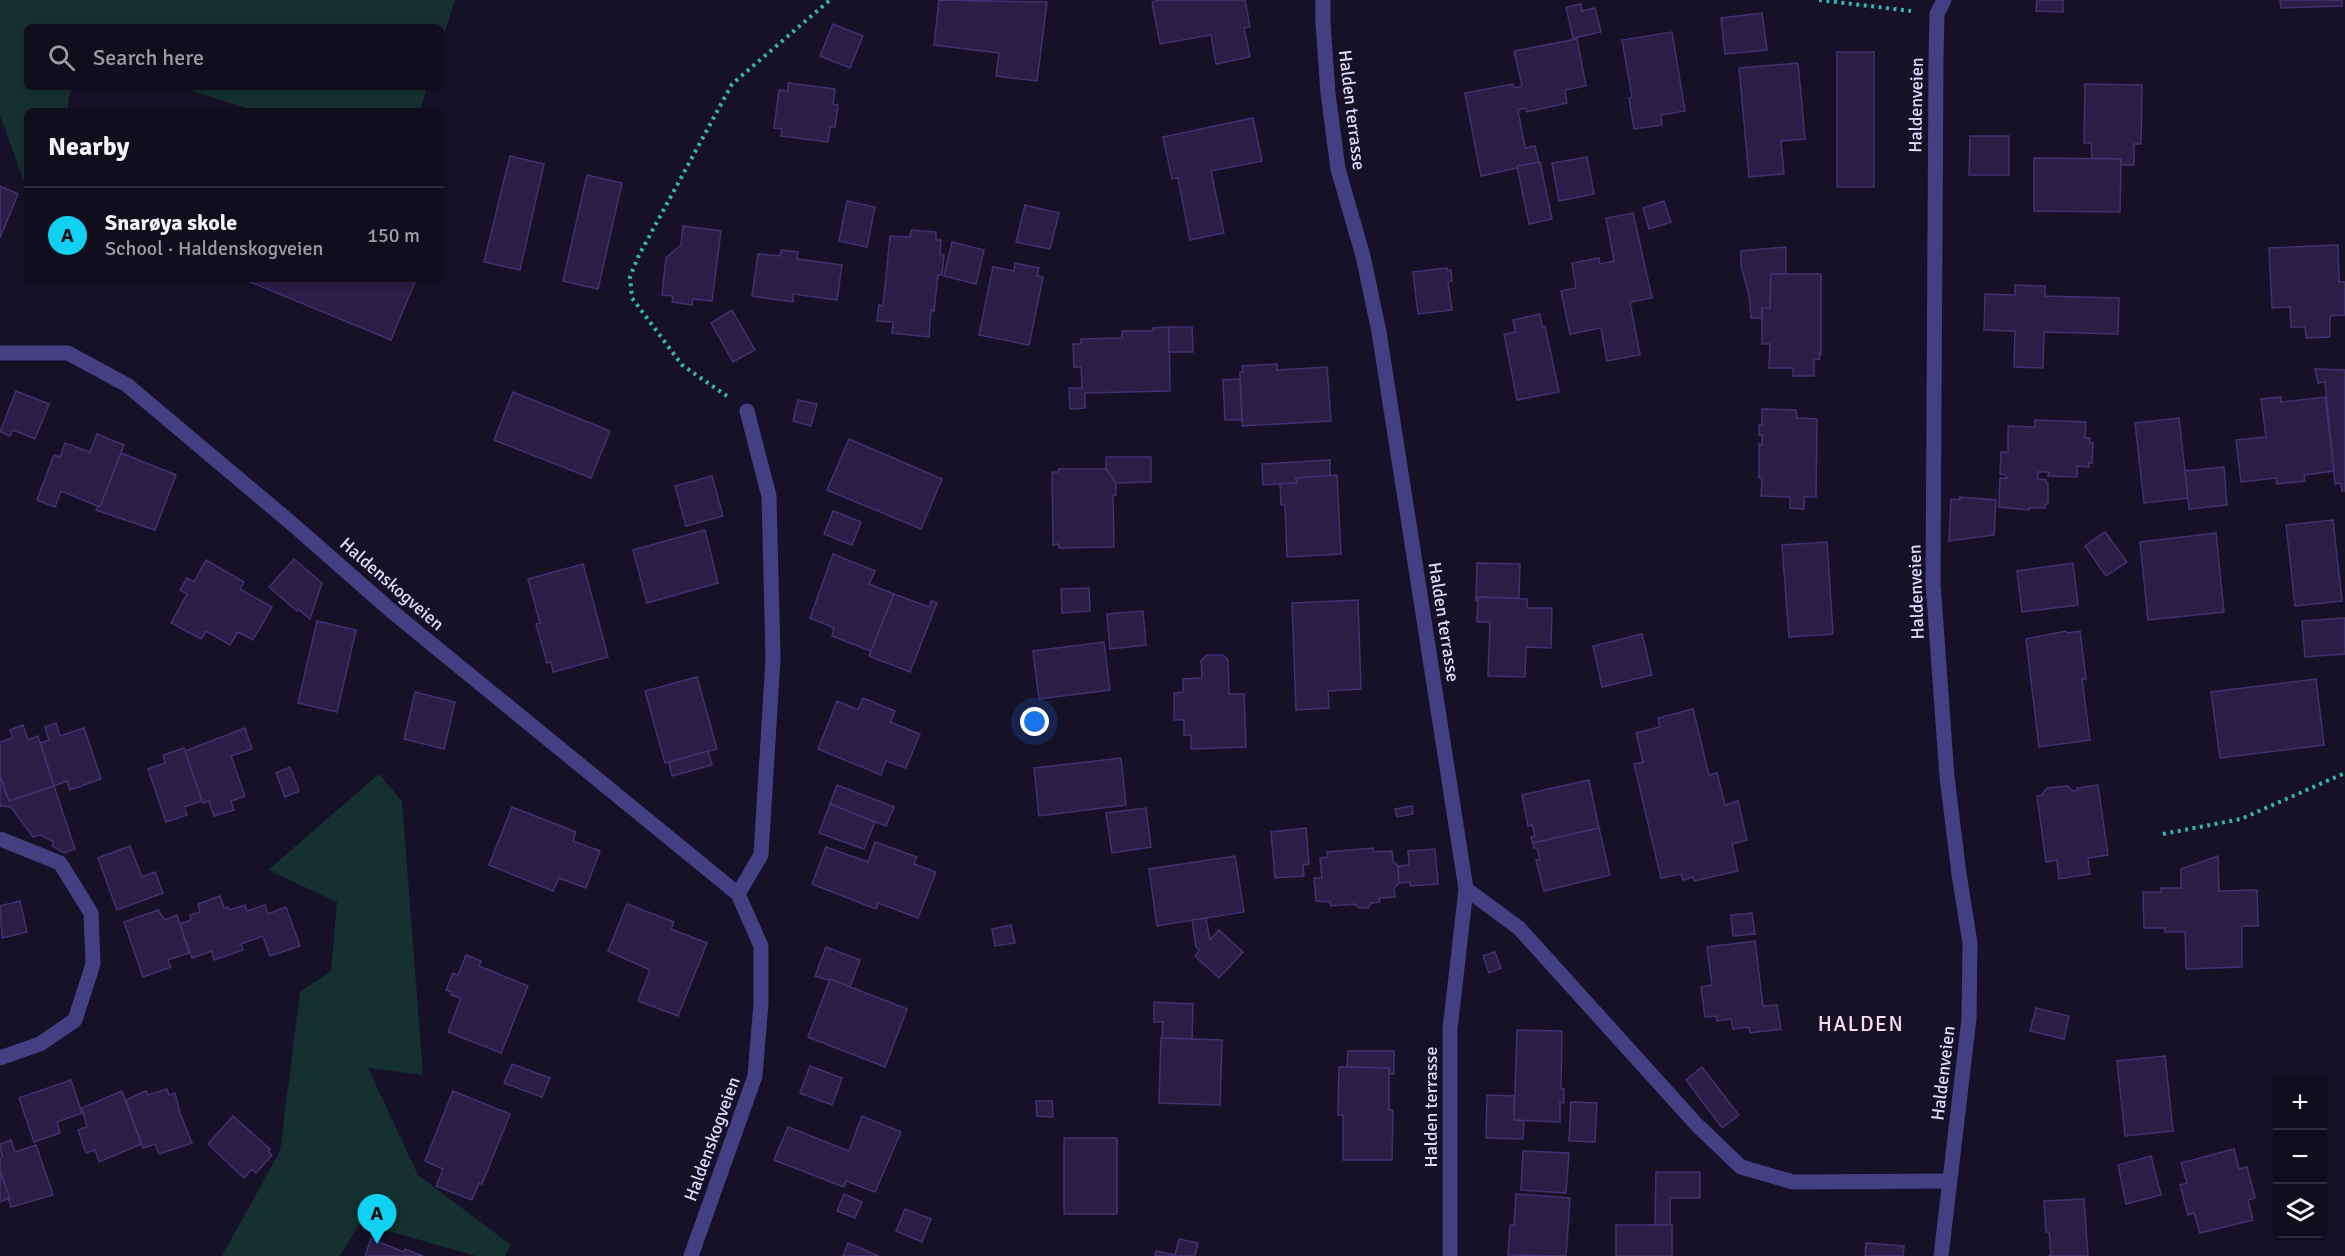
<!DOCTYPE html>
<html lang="en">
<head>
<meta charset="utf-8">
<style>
	body { margin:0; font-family:Signika,sans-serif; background:#191626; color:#f1f3f6 }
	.controls { position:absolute; right:18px; bottom:18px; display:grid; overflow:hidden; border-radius:9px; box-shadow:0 3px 9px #0003 }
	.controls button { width:54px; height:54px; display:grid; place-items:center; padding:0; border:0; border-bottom:2px solid #302d3b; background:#100d1d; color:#f1f3f6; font:30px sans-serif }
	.you { position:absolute; left:1035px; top:722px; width:21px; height:21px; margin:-15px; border:4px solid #fff; border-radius:50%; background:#1a73e8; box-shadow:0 0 0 9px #1a73e833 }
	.badge { display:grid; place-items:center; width:39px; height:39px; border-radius:50%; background:#10d1f2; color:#111; font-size:20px; font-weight:700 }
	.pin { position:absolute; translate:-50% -50px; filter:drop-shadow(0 2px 3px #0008) }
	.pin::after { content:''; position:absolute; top:32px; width:21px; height:18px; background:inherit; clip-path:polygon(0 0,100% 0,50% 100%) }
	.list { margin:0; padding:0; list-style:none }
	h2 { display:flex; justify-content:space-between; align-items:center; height:78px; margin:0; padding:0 24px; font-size:26px }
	h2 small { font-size:20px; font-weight:400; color:#9c9ca4 }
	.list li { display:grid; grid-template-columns:39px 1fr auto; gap:18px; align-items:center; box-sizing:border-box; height:96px; padding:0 24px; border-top:2px solid #302d3b }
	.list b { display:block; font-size:22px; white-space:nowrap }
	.list p { margin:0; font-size:20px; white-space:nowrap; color:#9c9ca4 }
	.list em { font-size:20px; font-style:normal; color:#9c9ca4 }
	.icon { flex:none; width:33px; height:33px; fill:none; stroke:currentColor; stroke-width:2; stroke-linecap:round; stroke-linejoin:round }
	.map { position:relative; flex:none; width:2345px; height:1256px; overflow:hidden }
	.search { position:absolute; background:#100d1d; box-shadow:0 3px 9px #0003; left:24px; top:24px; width:420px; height:66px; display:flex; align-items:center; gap:15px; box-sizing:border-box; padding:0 21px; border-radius:9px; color:#9c9ca4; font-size:22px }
	.panel { position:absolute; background:#100d1d; box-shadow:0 3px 9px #0003; left:24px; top:108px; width:420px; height:174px; border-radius:9px }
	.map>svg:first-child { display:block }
	.green { fill:#143030 }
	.building { fill:#281e46; stroke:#413171; stroke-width:1.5 }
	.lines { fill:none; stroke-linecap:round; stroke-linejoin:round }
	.path { stroke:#37b3b1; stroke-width:4; stroke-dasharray:3 4.5; stroke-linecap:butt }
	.minor { stroke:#443f83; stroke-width:15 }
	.labels { text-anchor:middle; stroke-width:4.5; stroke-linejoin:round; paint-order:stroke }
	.street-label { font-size:18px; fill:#ded9fd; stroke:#161127 }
	.quarter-label { font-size:21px; letter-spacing:1.5px; fill:#fddbef; stroke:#161127 }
</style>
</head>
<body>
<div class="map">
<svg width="2345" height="1256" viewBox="0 0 2345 1256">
	<rect width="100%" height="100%" fill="#161127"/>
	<g class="green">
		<path d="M0,0H455L441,44V27H27V87H71L67,111H27V190L0,115Z"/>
		<path d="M180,87H427L420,111H255Z"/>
		<path d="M379,774L402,801L423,1075L368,1068L418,1175L511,1245L505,1256H476L360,1223L340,1256H222L280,1151L300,992L331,971L337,902L268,870Z"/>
	</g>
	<g class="building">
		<path d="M939,0L1047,2L1037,81L996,76L999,53L934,45Z"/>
		<path d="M1160,0H1245L1250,27L1244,28L1250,57L1216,64L1211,35L1160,44L1152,2Z"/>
		<path d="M2037,0H2063V12L2036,11Z"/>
		<path d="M2280,0H2342V6L2281,8Z"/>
		<path d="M1581,4L1582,11L1595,8L1601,32L1573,38L1566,7Z"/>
		<path d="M1762,13L1767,50L1725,54L1721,18Z"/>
		<path d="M833,24L863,36L850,68L820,56Z"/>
		<path d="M1672,32L1685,111L1661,115L1662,125L1634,129L1629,98L1632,97L1622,40Z"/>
		<path d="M1577,39L1586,86L1565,90L1567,103L1527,112L1525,108L1518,110L1525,148L1535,146L1539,163L1481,176L1465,93L1513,84L1514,88L1522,86L1514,51Z"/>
		<rect x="1837" y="52" width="37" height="135"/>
		<path d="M1798,63L1805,139L1781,141L1784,174L1749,177L1739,68Z"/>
		<path d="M788,83L835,89L833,104L838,105L835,127H830L828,142L781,136L782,129L774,128L779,90L788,91Z"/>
		<path d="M2085,84L2142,85L2141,144H2134V165H2121V159L2092,158L2091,143H2084Z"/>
		<path d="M1253,118L1262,161L1211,171L1224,233L1190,240L1178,178L1172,179L1163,137Z"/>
		<path d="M1970,136H2009V175H1969Z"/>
		<path d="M510,156L544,164L520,270L484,262Z"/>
		<path d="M1587,157L1594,194L1559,201L1552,163Z"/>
		<path d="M2034,158L2121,159L2120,212L2034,211Z"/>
		<path d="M1540,162L1552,219L1529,224L1517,166Z"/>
		<path d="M587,175L622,183L598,289L563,281Z"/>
		<path d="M0,186L18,194L0,238Z"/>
		<path d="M847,201L875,207L867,247L839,241Z"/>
		<path d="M1664,201L1671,222L1649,229L1643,208Z"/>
		<path d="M1025,205L1059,213L1050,249L1016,242Z"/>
		<path d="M1633,213L1652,298L1630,302L1640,355L1607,361L1601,328L1570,334L1561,291L1576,288L1572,263L1599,258L1600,264L1614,261L1606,218Z"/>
		<path d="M683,226L721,231L712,301L693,299L692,305L672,302L673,296L662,295L666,258L681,245Z"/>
		<path d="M911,230L936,232V240H941L940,254L944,255L942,275H938L934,311L931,310L929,337L892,333L893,322L877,321L879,305L883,306L890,236L910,237Z"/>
		<path d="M952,242L984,250L976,284L944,276Z"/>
		<path d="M2338,245L2339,282H2345V315L2330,316V337L2306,338L2305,327H2291L2290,307L2272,308L2269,248Z"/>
		<path d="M1786,247V274H1771L1770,308H1762V318H1751L1749,295L1741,266V251Z"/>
		<path d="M781,250L798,252L797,259L842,265L837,300L793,294V302L752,296L758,254L780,256Z"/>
		<path d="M1015,263L1039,268L1037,276L1043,277L1029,345L979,335L993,267L1014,271Z"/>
		<path d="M1447,268L1448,271L1451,270L1452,281L1448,282L1452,310L1418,314L1413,272Z"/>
		<path d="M1771,274H1821V354L1819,353L1820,359L1814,360V376H1793V368H1769L1770,344H1762V308H1770Z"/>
		<path d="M243,279H416L391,340Z"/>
		<path d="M2015,285L2045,286V296L2119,298L2118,334L2044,332L2043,368L2014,367L2015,331L1984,330L1985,294L2015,295Z"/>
		<path d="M732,310L755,350L733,362L711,323Z"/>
		<path d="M1540,314L1542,327L1545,326L1559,392L1517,400L1504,334L1516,332L1513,320Z"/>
		<path d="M1169,327L1170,391L1085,393V408L1070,409L1069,388H1082L1081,367H1074L1073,344H1081V339L1122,338V331H1153V328Z"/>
		<path d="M1169,327H1192L1193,352H1169Z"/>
		<path d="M1277,364V370L1327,367L1331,421L1242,426L1240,372H1243L1242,366Z"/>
		<path d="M2315,369L2345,370V491H2342L2341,483L2335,484L2325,382L2318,383Z"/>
		<path d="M1240,379L1242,420H1225L1223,380Z"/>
		<path d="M16,391L49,404L35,439L13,430L10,436L0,432Z"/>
		<path d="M513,392L610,431L591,478L494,440Z"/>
		<path d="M2281,397V402L2325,397L2334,471L2304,475L2305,481L2277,484L2276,478L2241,482L2236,440L2266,437L2261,399Z"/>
		<path d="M798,400L817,404L811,426L793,421Z"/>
		<path d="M1762,409L1796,410L1797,418L1817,419L1816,497H1804V509L1790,508V497L1761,496L1762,478H1759V444L1762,445V435H1759V425H1762Z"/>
		<path d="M2179,418L2188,498L2144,503L2135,423Z"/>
		<path d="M2035,420L2086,422L2085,438H2090V443H2093L2092,463H2089V467L2077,466V477L2048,476L2049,472H2038V479L2046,480V483H2048V504H2045V508H2029V510L1999,507L2000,478H2007L2006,475L2000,474L2001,452H2008V426L2035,427Z"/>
		<path d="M97,434L124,445L100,507L61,491L55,507L37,500L54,455L60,457L65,443L90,452Z"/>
		<path d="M849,439L942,479L921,529L827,490Z"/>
		<path d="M121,453L176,475L155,530L96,510L98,506L100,507Z"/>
		<path d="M1106,457H1151V482L1116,483L1106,469Z"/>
		<path d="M1330,460V476L1296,478L1297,483L1263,485L1262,464Z"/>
		<path d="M2224,467L2227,505L2189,509L2185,471Z"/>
		<path d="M1059,469H1106L1116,483V495H1113L1114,547L1059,548V544L1053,545L1052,472H1058Z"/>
		<path d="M1337,475L1341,554L1287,557L1285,505H1281L1280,484L1297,483L1296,478Z"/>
		<path d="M712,476L723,516L686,526L675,486Z"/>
		<path d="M1960,497L1996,500L1994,535L1949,541L1951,499L1960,500Z"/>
		<path d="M833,511L861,522L852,545L824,534Z"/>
		<path d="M2333,520L2342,601L2295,606L2286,525Z"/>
		<path d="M705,530L718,583L647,603L633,550Z"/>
		<path d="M2105,532L2127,562L2106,576L2085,546Z"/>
		<path d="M2216,533L2224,612L2148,620L2140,542Z"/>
		<path d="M1827,542L1833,634L1789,637L1782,545Z"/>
		<path d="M833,554L875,571L869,584L894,594L871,651L832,636L834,628L810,618Z"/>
		<path d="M294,559L322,583L310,619L298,609L297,611L269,587Z"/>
		<path d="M206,560L244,582L240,589L272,607L253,640L238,632L230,645L206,631L201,639L171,623L187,594L180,590L187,578L194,582Z"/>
		<path d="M1477,563L1520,564L1519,598L1478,597L1476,601Z"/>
		<path d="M2073,563L2078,605L2022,612L2017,571Z"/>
		<path d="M583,564L608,657L553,672L551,662L547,663L536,624L540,623L528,579Z"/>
		<path d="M1089,588L1090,611L1062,613L1061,589Z"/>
		<path d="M894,594L929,607L931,601L937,603L910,672L869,656Z"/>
		<path d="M1478,597L1527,599V608H1552L1551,648L1526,647L1525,677L1488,676L1490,622H1477Z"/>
		<path d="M1358,600L1361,689L1328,691L1329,708L1296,710L1292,603Z"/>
		<path d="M1143,611L1146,645L1110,649L1107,614Z"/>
		<path d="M2345,618V654L2305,657L2302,621Z"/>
		<path d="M317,621L356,630L337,712L298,703Z"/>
		<path d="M2066,631L2067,633L2080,631L2086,679H2082L2090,740L2039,747L2026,639Z"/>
		<path d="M1642,634L1652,675L1602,687L1593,646Z"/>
		<path d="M1104,642L1110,690L1039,699L1033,651Z"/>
		<path d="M1206,655H1223L1228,660L1229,694H1244L1246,747L1191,749V735H1184V720H1174V693L1183,692V679L1202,678L1201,661Z"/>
		<path d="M697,677L717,749L665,763L645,691Z"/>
		<path d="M2316,679L2324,745L2220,758L2211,692Z"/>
		<path d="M415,692L455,702L444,749L404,739Z"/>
		<path d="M863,698L895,711L890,722L920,734L906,768L886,761L881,775L818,749L837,701L858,710Z"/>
		<path d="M1693,709L1709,775L1717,773L1725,805L1738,801L1747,840L1732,844L1738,871L1694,881L1693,877L1683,880L1681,874L1661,878L1634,764L1643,762L1636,733L1660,727L1658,718Z"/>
		<path d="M56,723L60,736L84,728L101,779L70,790L67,781L54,786L40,743L49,740L45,727Z"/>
		<path d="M23,725L28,740L38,736L54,786L9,801L0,776V742L13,738L10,730Z"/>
		<path d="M245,728L252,749L231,756L245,796L231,801L234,810L214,816L209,801L203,803L185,751Z"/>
		<path d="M184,748L202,801L184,807L187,815L166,822L148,769L165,763L163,755Z"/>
		<path d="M708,751L712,765L672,776L669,762Z"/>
		<path d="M1121,758L1126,805L1039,816L1034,768Z"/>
		<path d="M290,767L299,791L285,797L276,773Z"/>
		<path d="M0,776L9,801L54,786L75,849L64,853L52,846L54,842L41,835L33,837L11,807L0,806Z"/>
		<path d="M1589,780L1599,828L1533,843L1531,837L1535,836L1532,825L1528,826L1522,795Z"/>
		<path d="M837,785L894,807L886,826L830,804Z"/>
		<path d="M2098,785L2108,855L2088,858L2090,874L2059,879L2057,860L2046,862L2037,796L2042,795L2047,788L2067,786L2073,791L2078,790L2077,788Z"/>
		<path d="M830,804L875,822L864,849L819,833Z"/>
		<path d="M1412,806L1413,814L1397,817L1395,809Z"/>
		<path d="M512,807L576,832L573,841L600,851L586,888L559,878L553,891L489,865Z"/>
		<path d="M1146,808L1151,847L1112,853L1106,813Z"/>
		<path d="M1306,828L1309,864L1303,865L1304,876L1275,878L1271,832Z"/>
		<path d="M1599,828L1610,875L1544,891L1536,860L1540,859L1537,848H1534L1533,843Z"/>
		<path d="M875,842L917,857L914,864L936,872L918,918L878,903L876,909L812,884L826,847L868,862Z"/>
		<path d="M130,846L142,877L155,872L163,893L117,910L98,858Z"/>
		<path d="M1373,848V852L1392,851L1393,861L1398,866L1399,883L1394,888L1395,897L1379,898L1380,902L1371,903L1368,908H1359L1355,904L1331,906L1330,902L1316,901L1314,878H1322L1320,858L1328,857L1327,852Z"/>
		<path d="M1435,849L1438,884L1410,886V882L1399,883L1398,866L1409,865L1408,851Z"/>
		<path d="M1235,856L1244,912L1157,926L1149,869Z"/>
		<path d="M2218,856L2219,891L2257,890L2258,926H2242V967L2186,969L2185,932H2165V928H2144L2143,892H2161V888H2181V869Z"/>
		<path d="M220,896L224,908L228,907L229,910L245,905L247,911L265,905L268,914L286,907L300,946L270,956L263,936L241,944L243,950L214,960L212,951L192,958L180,924L191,920L190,915L200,912L198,904Z"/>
		<path d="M20,901L27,932L2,938L0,906Z"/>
		<path d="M627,904L674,922L671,929L707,943L678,1016L638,1001L650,970L608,951Z"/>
		<path d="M158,910L165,920L177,915L189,953L168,960L171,967L143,977L124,922Z"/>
		<path d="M1752,913L1755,934L1733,936L1731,915Z"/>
		<path d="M1206,918L1210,940L1219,930L1243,952L1219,978L1195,956L1200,950L1196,947L1192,920Z"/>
		<path d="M1011,925L1015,943L995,946L992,929Z"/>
		<path d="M1755,941L1763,1006L1777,1005L1781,1029L1750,1033L1749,1027L1733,1029L1731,1019L1717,1021L1716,1016L1705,1017L1701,987L1712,985L1707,947Z"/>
		<path d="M826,947L860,960L850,987L815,976Z"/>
		<path d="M1495,952L1501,968L1489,973L1483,956Z"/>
		<path d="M466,955L481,961L479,966L528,986L501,1053L448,1032L461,998L451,995L452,992L446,990L453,973L458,975Z"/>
		<path d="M830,979L907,1009L885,1067L808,1037Z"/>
		<path d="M1154,1002L1193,1004L1192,1039L1162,1038L1163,1022H1154Z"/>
		<path d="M2036,1008L2069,1016L2064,1039L2030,1031Z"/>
		<path d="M1517,1030L1562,1031L1561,1089H1564V1103L1560,1102V1122L1514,1120Z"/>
		<path d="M1161,1038L1222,1040L1220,1105L1159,1103Z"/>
		<path d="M1348,1051H1394V1074H1389V1068L1347,1067Z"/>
		<path d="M2165,1056L2173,1131L2125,1136L2117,1061Z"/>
		<path d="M512,1064L550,1078L542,1097L504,1083Z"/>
		<path d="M810,1066L842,1078L832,1105L800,1093Z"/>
		<path d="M1339,1067L1389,1068V1110H1393L1392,1160H1343V1115H1338Z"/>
		<path d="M1702,1067L1739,1115L1722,1128L1686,1080Z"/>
		<path d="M71,1080L82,1113L57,1122L60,1133L34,1142L19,1098Z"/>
		<path d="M167,1089L169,1095L175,1093L180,1113L192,1143L159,1154L155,1144L143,1148L126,1100L146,1091L148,1095Z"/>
		<path d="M122,1091L141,1144L99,1162L95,1150L86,1153L78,1130L87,1127L82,1108Z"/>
		<path d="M453,1091L510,1114L482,1184L479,1183L472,1200L436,1186L443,1169L425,1161Z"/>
		<path d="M1487,1095L1514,1096V1120L1524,1121L1523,1139L1486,1138Z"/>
		<path d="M1036,1101H1052L1053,1117L1037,1116Z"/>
		<path d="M1571,1102L1597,1103L1595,1142L1569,1141Z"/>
		<path d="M233,1116L270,1149L268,1151L272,1155L256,1173L252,1169L244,1178L208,1144Z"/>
		<path d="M862,1116L901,1132L875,1192L846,1181L844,1187L774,1160L788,1127L849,1151Z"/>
		<rect x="1064" y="1138" width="53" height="76"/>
		<path d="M11,1140L15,1152L36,1145L53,1195L11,1207L0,1171V1158L2,1157L0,1144Z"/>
		<path d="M2234,1149L2239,1169L2247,1167L2255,1198L2248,1200L2253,1220L2200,1233L2194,1213L2188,1215L2180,1185L2187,1183L2181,1163Z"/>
		<path d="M1523,1151L1569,1153L1566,1193L1521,1190Z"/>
		<path d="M2151,1156L2161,1195L2126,1204L2118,1165Z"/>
		<path d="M0,1171L10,1198L0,1202Z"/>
		<path d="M1656,1172H1700V1198H1670V1225H1655Z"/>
		<path d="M844,1194L862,1202L855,1218L837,1211Z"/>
		<path d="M1516,1194L1570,1198L1566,1256L1508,1255L1510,1225H1514Z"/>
		<path d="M2084,1199L2088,1256H2048L2051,1255L2049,1232H2046L2044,1201Z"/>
		<path d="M905,1209L931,1219L922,1242L896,1231Z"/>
		<rect x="1616" y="1225" width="56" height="31"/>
		<path d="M371,1239L404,1252L405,1249L423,1256H365Z"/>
		<path d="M1179,1239L1198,1243L1195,1256H1155L1156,1251L1175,1255Z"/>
		<path d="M848,1243L879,1256H843Z"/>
		<path d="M1866,1243L1904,1246L1903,1256H1865Z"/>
	</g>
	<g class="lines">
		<g class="path">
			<path d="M1819,0L1911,11"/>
			<path d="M727,396L682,365L632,298L630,277L638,257L732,84L830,0"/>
			<path d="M2163,834L2241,819L2345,773"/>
		</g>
		<g class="minor">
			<path d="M1323,0V23L1328,93L1338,169L1363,256L1379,332L1466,889L1450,1029V1256"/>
			<path d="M0,353H68L127,385L290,522L395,614L738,894L761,946V1003L755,1076L691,1256"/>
			<path d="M0,839L60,863L91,913L93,964L75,1020L40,1044L0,1058"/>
			<path d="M1466,889L1519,928L1697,1125L1741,1167L1793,1182L1949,1181"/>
			<path d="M738,894L761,855L773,659L769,496L747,411"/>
			<path d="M1941,1256L1969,1019L1970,943L1959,874L1947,777L1933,583L1936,60L1937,14L1944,0"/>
		</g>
	</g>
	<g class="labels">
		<g class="street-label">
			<text transform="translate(1916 105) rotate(-89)" y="6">Haldenveien</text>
			<text transform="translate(1352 110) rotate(83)" y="6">Halden terrasse</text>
			<text transform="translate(392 584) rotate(41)" y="6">Haldenskogveien</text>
			<text transform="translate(1916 592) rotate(-92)" y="6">Haldenveien</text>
			<text transform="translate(1444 622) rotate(81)" y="6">Halden terrasse</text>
			<text transform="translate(1943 1073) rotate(-83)" y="6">Haldenveien</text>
			<text transform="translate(1431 1107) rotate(-90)" y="6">Halden terrasse</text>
			<text transform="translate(712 1139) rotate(-70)" y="6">Haldenskogveien</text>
		</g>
		<g class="quarter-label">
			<text x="1861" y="1031">HALDEN</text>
		</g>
	</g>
</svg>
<div class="controls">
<button>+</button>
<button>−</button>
<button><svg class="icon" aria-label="layers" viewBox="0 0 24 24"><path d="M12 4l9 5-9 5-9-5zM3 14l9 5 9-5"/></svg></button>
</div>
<div class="you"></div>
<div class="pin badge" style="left:377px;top:1244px">A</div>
<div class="search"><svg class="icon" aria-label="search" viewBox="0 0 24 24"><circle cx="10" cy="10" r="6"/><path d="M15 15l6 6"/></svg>Search here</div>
<section class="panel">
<h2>Nearby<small></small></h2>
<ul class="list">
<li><span class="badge">A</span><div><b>Snarøya skole</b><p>School · Haldenskogveien</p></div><em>150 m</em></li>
</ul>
</section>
</div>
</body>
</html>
